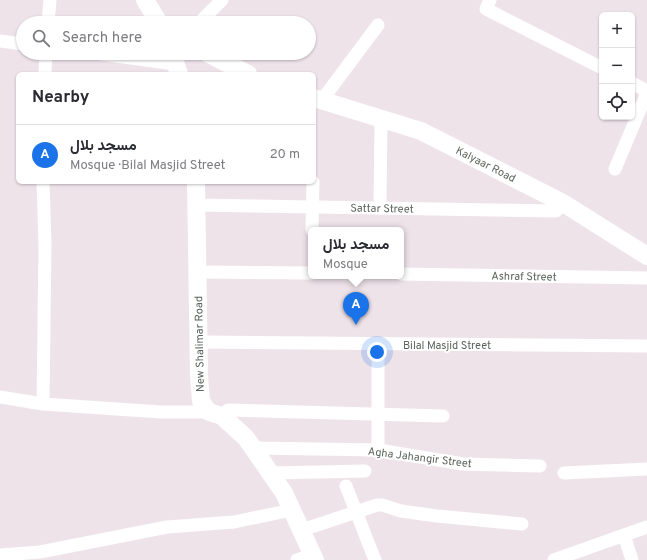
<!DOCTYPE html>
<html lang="en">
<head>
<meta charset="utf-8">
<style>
	body { margin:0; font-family:Overpass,Vazirmatn,sans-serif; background:#f2f2f3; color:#2b2b33 }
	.controls { position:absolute; right:12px; top:12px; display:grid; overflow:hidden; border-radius:6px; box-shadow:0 1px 3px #0004 }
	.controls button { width:36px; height:36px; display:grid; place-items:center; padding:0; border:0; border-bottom:1px solid #e1e1e2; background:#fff; color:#2b2b33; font:20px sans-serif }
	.you { position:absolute; left:377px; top:352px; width:14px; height:14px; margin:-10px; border:3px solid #fff; border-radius:50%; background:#1a73e8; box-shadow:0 0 0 6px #1a73e833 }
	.badge { display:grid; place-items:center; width:26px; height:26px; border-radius:50%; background:#1a73e8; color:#fff; font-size:13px; font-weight:700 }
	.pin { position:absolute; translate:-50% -33px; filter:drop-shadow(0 1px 2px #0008) }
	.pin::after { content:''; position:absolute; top:21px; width:14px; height:12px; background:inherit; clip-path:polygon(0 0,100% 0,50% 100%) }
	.popup { position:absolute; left:308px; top:227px; width:96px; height:52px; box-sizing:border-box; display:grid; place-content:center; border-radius:6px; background:#fff; filter:drop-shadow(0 1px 3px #0005); font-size:13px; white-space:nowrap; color:#7c7c81 }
	.popup b { font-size:15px; color:#2b2b33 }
	.popup::after { content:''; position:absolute; left:50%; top:100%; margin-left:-8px; border:8px solid transparent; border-top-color:#fff }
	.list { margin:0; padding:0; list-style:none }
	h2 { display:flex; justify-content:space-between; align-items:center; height:52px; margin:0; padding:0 16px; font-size:17px }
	h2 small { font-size:13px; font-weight:400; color:#7c7c81 }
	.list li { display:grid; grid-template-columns:26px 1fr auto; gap:12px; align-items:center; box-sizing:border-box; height:60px; padding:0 16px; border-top:1px solid #e1e1e2 }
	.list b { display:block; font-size:15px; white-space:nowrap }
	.list p { margin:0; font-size:13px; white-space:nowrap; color:#7c7c81 }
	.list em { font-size:13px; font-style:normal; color:#7c7c81 }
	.icon { flex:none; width:22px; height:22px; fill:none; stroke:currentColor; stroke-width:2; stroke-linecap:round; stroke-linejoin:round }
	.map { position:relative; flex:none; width:647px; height:560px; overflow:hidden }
	.search { position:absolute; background:#fff; box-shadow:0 1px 3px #0004; left:16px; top:16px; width:300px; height:44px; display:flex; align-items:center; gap:10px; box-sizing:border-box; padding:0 14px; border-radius:22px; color:#7c7c81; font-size:15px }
	.panel { position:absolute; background:#fff; box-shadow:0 1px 3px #0004; left:16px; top:72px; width:300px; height:112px; border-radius:6px }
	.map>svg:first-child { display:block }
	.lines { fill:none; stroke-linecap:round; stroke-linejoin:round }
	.street { stroke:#fff; stroke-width:13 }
	.secondary { stroke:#fff; stroke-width:18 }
	.labels { text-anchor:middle; stroke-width:4; stroke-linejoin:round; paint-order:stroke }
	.street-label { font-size:11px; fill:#5b655d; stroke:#fff }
</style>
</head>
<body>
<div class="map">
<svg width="647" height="560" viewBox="0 0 647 560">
	<rect width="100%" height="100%" fill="#efe3ea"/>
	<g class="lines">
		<g class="street">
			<path d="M490,0L486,9L602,68"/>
			<path d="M48,23L50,0"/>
			<path d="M199,23L222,0"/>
			<path d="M0,41L23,44"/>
			<path d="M94,53L175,64"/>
			<path d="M45,74L46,53"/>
			<path d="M632,83L647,91"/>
			<path d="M322,100L378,25"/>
			<path d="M615,169L647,93"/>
			<path d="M197,205L556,211L563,203"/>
			<path d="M380,208L381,118"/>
			<path d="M312,230L313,182"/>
			<path d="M198,272L311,273"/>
			<path d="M401,274L647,278"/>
			<path d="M199,342L647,346"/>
			<path d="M378,344V450"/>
			<path d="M0,397L43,404L161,412H209"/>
			<path d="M43,404L45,244L43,182"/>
			<path d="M222,416L228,410L443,416"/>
			<path d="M253,448L378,450L463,464L540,466"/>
			<path d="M270,473L365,471"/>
			<path d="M564,473L647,469"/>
			<path d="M346,486L375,560"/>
			<path d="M302,530L377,505H382L401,511L437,516L522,524"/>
			<path d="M624,535L632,560"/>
			<path d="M0,555L40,552L167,527L234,522L292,510"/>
			<path d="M297,560L312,555"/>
			<path d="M554,560L647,527"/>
		</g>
		<g class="secondary">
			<path d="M145,0L159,23"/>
			<path d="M172,53L179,74"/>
			<path d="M207,53L248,74"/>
			<path d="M314,98L421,131L563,203L647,256"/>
			<path d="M196,182L199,376L201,401L204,406L209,412L222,416L246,438L253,448L284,493L315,560"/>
		</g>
	</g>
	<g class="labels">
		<g class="street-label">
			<text transform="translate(486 164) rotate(27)" y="4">Kalyaar Road</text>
			<text transform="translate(382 208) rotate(1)" y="4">Sattar Street</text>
			<text transform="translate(524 276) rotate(1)" y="4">Ashraf Street</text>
			<text transform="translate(199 344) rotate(-91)" y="4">New Shalimar Road</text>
			<text x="447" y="349">Bilal Masjid Street</text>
			<text transform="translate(420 457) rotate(7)" y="4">Agha Jahangir Street</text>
		</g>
	</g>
</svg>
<div class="controls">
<button>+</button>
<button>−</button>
<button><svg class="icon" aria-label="locate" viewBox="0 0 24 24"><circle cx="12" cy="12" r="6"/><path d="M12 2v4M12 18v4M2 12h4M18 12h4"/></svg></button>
</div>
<div class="you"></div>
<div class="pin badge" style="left:356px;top:325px">A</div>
<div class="popup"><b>مسجد بلال</b>Mosque</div>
<div class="search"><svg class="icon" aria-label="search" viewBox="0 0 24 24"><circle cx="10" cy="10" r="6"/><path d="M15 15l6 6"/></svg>Search here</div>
<section class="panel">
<h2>Nearby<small></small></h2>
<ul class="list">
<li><span class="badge">A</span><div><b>مسجد بلال</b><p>Mosque · Bilal Masjid Street</p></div><em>20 m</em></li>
</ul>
</section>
</div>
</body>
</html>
